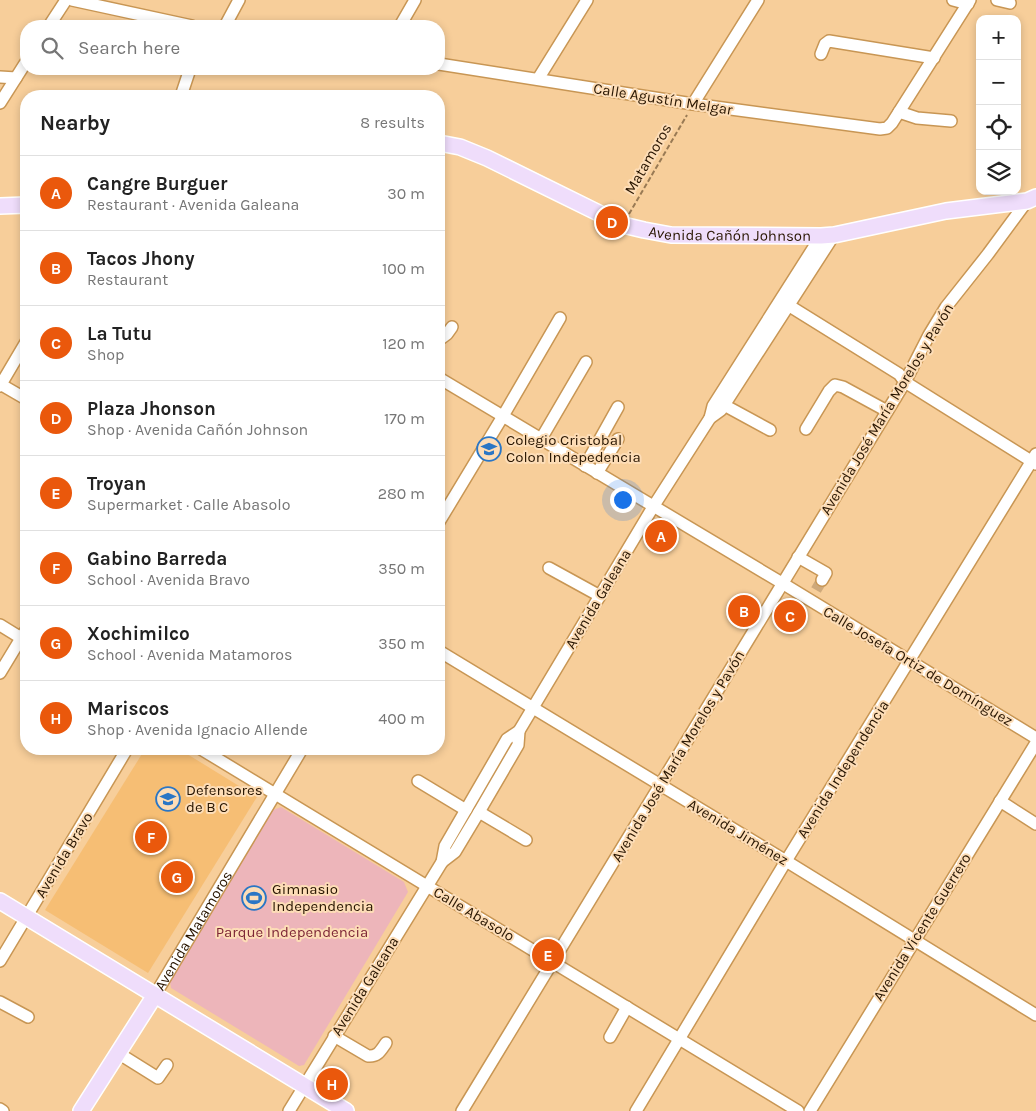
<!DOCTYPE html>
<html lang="en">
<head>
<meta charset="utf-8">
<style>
	body { margin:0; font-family:Karla,sans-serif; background:#f6f6f6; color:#222 }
	.controls { position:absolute; right:15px; top:15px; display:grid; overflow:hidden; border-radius:10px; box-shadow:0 2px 8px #0003 }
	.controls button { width:45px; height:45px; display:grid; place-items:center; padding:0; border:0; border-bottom:1px solid #e0e0e0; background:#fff; color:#222; font:25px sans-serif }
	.you { position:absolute; left:622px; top:499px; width:18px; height:18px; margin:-12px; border:4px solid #fff; border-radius:50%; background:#1a73e8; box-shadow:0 0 0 8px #1a73e833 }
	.badge { display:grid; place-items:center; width:32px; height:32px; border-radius:50%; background:#ea580c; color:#fff; font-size:16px; font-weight:700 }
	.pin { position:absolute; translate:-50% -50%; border:2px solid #fff; box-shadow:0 1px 5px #0006 }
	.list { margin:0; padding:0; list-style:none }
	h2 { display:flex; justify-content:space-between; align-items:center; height:65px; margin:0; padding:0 20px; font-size:21px }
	h2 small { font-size:16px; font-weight:400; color:#767676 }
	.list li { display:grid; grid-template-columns:32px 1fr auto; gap:15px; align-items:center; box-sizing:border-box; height:75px; padding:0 20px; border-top:1px solid #e0e0e0 }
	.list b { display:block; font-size:19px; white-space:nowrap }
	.list p { margin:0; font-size:16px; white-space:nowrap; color:#767676 }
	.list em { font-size:16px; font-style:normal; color:#767676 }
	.icon { flex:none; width:28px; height:28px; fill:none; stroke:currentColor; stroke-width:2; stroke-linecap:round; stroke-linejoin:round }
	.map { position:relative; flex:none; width:1036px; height:1111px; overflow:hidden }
	.search { position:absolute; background:#fff; box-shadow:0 2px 8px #0003; left:20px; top:20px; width:425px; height:55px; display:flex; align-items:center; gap:12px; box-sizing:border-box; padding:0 18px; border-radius:20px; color:#767676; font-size:19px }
	.panel { position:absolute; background:#fff; box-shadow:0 2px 8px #0003; left:20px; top:90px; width:425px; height:665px; border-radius:20px }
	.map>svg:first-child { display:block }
	.built { fill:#f6be74 }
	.green { fill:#edb5ba }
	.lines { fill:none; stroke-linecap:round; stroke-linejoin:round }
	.minor-tunnel { stroke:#cea97b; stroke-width:11; stroke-dasharray:11 5.5; stroke-linecap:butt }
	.minor-casing { stroke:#c89654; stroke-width:14 }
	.major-casing { stroke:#fff; stroke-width:18 }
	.path { stroke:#997a54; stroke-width:2; stroke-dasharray:5 2.5; stroke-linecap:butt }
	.minor { stroke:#fff; stroke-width:11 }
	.major { stroke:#efddfb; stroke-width:15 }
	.labels { text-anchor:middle; stroke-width:4; stroke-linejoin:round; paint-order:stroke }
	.street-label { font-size:15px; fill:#281500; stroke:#fdddb7 }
	.poi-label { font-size:15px; fill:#281500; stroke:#fdddb7; text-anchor:start }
	.park-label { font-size:15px; fill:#7d2637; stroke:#fdddb7 }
</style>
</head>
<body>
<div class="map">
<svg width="1036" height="1111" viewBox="0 0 1036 1111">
	<rect width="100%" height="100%" fill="#f7ce9a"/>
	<path class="built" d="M145,749H179L257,797L148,973L45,910Z"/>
	<path class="green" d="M281,807L404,882L408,892L304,1065L299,1066L171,988L170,982L273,810Z"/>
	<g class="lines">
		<path class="minor-tunnel" d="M816,590L822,580"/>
		<g class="minor-casing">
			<g id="minor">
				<path d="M72,0L192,26"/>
				<path d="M953,0L968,4"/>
				<path d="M997,0L1010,3"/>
				<path d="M49,26L66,0"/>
				<path d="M225,26L239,0"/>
				<path d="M400,26L415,0"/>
				<path d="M821,54L825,44L829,41L934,58"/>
				<path d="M439,64L693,104L880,129L887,128L892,123L970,0"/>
				<path d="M0,77L16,78"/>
				<path d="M538,79L587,0"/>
				<path d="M181,96L190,69"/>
				<path d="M0,103L26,62"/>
				<path d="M693,104L758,0"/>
				<path d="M899,112L917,118L951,121"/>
				<path d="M788,305L899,374L905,382L1036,464"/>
				<path d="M439,340L447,334L452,327"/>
				<path d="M439,378L782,583L1036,738"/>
				<path d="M0,384L26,399"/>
				<path d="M0,386L26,342"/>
				<path d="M724,405L770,430"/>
				<path d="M710,418L713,406L821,236"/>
				<path d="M806,429L829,391L835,385L843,387L887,411"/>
				<path d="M541,439L586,362"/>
				<path d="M585,466L618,407"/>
				<path d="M597,473L618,439"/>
				<path d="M439,522L503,416L560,318"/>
				<path d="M798,557L826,573L822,580"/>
				<path d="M549,568L600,596"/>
				<path d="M0,625L26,641"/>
				<path d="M439,651L786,861L1036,1015"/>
				<path d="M0,673L26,630"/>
				<path d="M201,749L798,1111"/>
				<path d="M418,781L466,810"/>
				<path d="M1000,801L1036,824"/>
				<path d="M479,812L526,840"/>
				<path d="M442,862L455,852L479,812L518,745L519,731"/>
				<path d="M0,961L127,749"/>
				<path id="s1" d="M155,995L302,749"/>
				<path d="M0,1002L28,1017"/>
				<path d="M334,1036L368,1056C378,1057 381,1050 386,1043"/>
				<path d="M610,1037L627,1007"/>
				<path d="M118,1053L158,1078L167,1065"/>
				<path d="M0,1109L3,1111"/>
				<path d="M289,1111L442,862L445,846L507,739L519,731L653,507L710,418L721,410L834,235"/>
				<path d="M462,1111L905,382L929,335L946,307L988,254L1027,201"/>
				<path d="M636,1111L786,861L1036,454"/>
				<path d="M810,1111L1036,743"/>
			</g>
		</g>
		<g class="major-casing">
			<g id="major">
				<path id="s2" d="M439,143L460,147L487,158L623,225L644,230L671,235L821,236L834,235L946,211L1027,201L1036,197"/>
				<path d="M0,206L26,205"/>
				<path d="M0,901L346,1111"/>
				<path d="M81,1111L155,995"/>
			</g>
		</g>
		<path class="path" d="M629,214L687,115"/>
		<use href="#minor" class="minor"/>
		<use href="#major" class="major"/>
	</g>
	<defs>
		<g id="school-ring" transform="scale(1.25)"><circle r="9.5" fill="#fdddb7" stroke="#2a76c5" stroke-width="1.5"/><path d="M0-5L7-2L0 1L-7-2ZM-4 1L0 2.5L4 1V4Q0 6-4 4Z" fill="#2a76c5"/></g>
		<g id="stadium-ring" transform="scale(1.25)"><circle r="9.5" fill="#fdddb7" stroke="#2a76c5" stroke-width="1.5"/><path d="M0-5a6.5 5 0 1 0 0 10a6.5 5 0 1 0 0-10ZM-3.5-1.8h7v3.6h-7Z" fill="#2a76c5"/></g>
	</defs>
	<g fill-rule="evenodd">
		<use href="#school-ring" x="489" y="449"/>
		<use href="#school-ring" x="168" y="799"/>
		<use href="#stadium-ring" x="254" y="898"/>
	</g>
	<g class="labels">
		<g class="street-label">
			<text transform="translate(663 99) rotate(9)" y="5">Calle Agustín Melgar</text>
			<text transform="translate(648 159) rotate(-60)" y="5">Matamoros</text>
			<text dy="5" stroke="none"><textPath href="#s2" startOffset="310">Avenida Cañón Johnson</textPath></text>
			<text transform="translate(887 409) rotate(-59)" y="5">Avenida José María Morelos y Pavón</text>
			<text transform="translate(598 599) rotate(-59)" y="5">Avenida Galeana</text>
			<text transform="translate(918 666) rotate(31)" y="5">Calle Josefa Ortiz de Domínguez</text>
			<text transform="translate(678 756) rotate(-59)" y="5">Avenida José María Morelos y Pavón</text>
			<text transform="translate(843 769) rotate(-58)" y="5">Avenida Independencia</text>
			<text transform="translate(738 832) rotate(31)" y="5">Avenida Jiménez</text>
			<text transform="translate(64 855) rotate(-59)" y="5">Avenida Bravo</text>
			<text transform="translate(474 914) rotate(31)" y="5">Calle Abasolo</text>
			<text transform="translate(922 927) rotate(-58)" y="5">Avenida Vicente Guerrero</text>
			<text dy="5" stroke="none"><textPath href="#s1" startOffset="75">Avenida Matamoros</textPath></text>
			<text transform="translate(365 986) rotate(-58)" y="5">Avenida Galeana</text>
		</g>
		<g class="poi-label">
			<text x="506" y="445">Colegio Cristobal<tspan x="506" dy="17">Colon Indepedencia</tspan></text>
			<text x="186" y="795">Defensores<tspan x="186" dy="17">de B C</tspan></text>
			<text x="272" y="894">Gimnasio<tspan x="272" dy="17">Independencia</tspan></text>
		</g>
		<g class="park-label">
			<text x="292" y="937">Parque Independencia</text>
		</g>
	</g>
</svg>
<div class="controls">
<button>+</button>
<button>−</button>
<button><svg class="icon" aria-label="locate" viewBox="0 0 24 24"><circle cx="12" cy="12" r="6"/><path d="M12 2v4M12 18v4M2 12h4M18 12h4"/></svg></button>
<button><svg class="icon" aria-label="layers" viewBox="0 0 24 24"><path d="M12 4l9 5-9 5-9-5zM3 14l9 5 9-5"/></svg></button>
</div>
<div class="you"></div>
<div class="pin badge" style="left:661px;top:536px">A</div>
<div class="pin badge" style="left:744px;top:611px">B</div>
<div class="pin badge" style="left:790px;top:616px">C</div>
<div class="pin badge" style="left:612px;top:222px">D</div>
<div class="pin badge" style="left:548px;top:955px">E</div>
<div class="pin badge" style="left:151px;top:837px">F</div>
<div class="pin badge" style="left:177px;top:877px">G</div>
<div class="pin badge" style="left:332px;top:1084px">H</div>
<div class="search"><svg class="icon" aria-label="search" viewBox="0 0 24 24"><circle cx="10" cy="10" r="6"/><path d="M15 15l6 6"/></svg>Search here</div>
<section class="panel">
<h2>Nearby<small>8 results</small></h2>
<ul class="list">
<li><span class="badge">A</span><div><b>Cangre Burguer</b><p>Restaurant · Avenida Galeana</p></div><em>30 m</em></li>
<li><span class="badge">B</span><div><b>Tacos Jhony</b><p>Restaurant</p></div><em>100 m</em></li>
<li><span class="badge">C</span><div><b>La Tutu</b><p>Shop</p></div><em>120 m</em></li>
<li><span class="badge">D</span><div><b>Plaza Jhonson</b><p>Shop · Avenida Cañón Johnson</p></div><em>170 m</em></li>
<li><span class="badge">E</span><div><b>Troyan</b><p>Supermarket · Calle Abasolo</p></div><em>280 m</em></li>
<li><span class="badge">F</span><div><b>Gabino Barreda</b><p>School · Avenida Bravo</p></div><em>350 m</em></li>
<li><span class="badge">G</span><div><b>Xochimilco</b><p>School · Avenida Matamoros</p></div><em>350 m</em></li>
<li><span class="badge">H</span><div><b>Mariscos</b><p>Shop · Avenida Ignacio Allende</p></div><em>400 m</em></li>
</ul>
</section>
</div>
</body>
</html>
